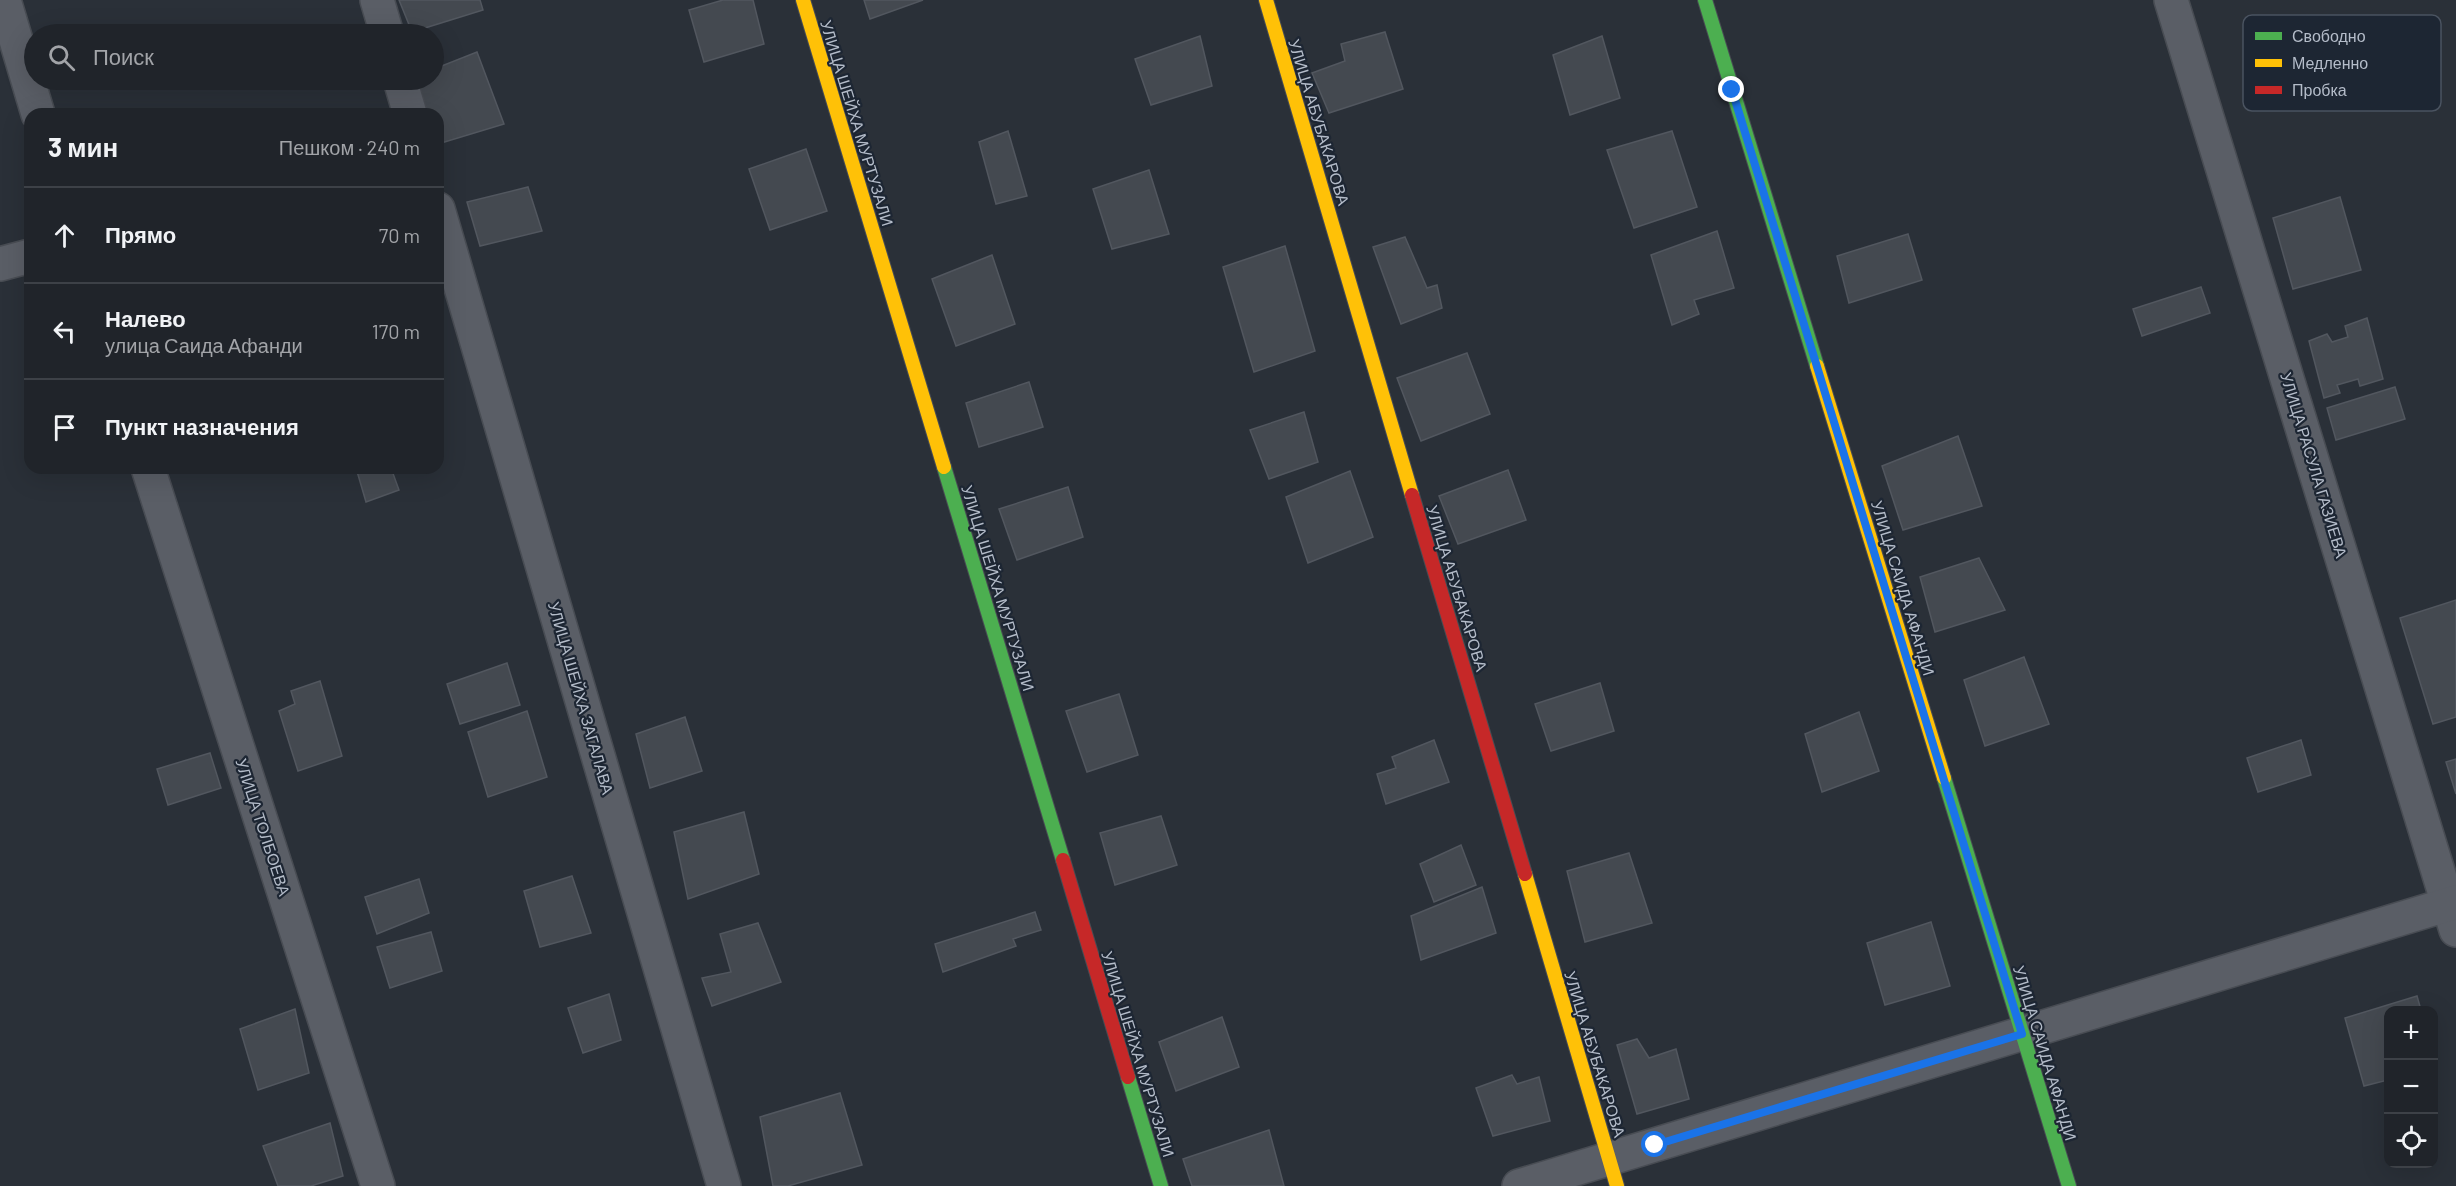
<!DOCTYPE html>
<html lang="ru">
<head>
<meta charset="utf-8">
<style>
	body { margin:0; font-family:Barlow,sans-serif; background:#282c32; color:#f1f3f6 }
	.controls { position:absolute; right:18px; bottom:18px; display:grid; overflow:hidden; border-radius:12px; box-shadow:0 6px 24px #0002 }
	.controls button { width:54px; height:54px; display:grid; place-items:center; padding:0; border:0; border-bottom:2px solid #3d4147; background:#20242a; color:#f1f3f6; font:30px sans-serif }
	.stop { position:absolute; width:18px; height:18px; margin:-14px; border:4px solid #1a73e8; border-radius:50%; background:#fff }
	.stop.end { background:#1a73e8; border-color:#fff; box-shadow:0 2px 6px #0008 }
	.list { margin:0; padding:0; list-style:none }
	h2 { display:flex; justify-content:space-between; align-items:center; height:78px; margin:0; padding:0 24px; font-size:26px }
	h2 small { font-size:20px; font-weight:400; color:#a2a4a8 }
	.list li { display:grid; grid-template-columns:39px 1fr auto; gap:18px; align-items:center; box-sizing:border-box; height:96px; padding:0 24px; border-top:2px solid #3d4147 }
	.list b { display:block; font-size:22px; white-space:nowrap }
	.list p { margin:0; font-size:20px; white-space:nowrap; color:#a2a4a8 }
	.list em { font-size:20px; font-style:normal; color:#a2a4a8 }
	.icon { flex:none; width:33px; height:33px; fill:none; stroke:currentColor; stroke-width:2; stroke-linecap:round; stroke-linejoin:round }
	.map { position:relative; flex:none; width:2456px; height:1186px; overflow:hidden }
	.search { position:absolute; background:#20242a; box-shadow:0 6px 24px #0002; left:24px; top:24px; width:420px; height:66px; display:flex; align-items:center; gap:15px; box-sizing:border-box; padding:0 21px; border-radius:33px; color:#a2a4a8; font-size:22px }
	.panel { position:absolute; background:#20242a; box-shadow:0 6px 24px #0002; left:24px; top:108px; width:420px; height:366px; border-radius:18px }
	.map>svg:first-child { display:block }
	.building { fill:#444950; stroke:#52575f; stroke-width:1.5 }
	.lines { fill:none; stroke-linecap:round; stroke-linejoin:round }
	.street-casing { stroke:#484c53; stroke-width:36 }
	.fast-casing { stroke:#484c53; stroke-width:16 }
	.slow-casing { stroke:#484c53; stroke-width:16 }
	.jam-casing { stroke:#484c53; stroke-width:16 }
	.street { stroke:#5a5e66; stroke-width:33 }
	.fast { stroke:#4caf50; stroke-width:14 }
	.slow { stroke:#ffc107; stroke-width:14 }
	.jam { stroke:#c62828; stroke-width:14 }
	.route { stroke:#1a73e8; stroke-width:8 }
	.labels { text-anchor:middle; stroke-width:4.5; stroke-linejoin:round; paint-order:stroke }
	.street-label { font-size:16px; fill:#b4bcc9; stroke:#1d2633 }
	.key { fill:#1d2633; stroke:#4a5360; stroke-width:1.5 }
	.key-label { font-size:16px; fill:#b4bcc9 }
</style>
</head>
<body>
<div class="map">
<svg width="2456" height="1186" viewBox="0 0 2456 1186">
	<rect width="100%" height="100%" fill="#2a3038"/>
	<g class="building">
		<path d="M399,0H480L483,10L412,32Z"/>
		<path d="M723,0H753L764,44L704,62L689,10Z"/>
		<path d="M864,0H923L870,19Z"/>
		<path d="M1385,32L1403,89L1329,113L1312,73L1345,61L1341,44Z"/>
		<path d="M1200,36L1212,86L1151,105L1135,59Z"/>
		<path d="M1602,36L1620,98L1570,115L1553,55Z"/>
		<path d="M477,52L504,124L438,144V114H426L412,80H434V69Z"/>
		<path d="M1008,131L1027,196L996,204L979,142Z"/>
		<path d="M1672,131L1697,207L1634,228L1607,150Z"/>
		<path d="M806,149L827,211L770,230L749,169Z"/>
		<path d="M1149,170L1169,234L1112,249L1093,189Z"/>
		<path d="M528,187L542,231L480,246L467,202Z"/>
		<path d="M2340,197L2361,270L2293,289L2273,218Z"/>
		<path d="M1717,231L1734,288L1694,300L1699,314L1672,325L1651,255Z"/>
		<path d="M1908,234L1922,280L1849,303L1837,256Z"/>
		<path d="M1405,237L1427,288L1437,285L1442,308L1401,324L1373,247Z"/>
		<path d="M1285,246L1315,351L1254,372L1223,267Z"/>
		<path d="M992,255L1015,324L956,346L932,279Z"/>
		<path d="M2201,287L2210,313L2142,336L2133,309Z"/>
		<path d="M2367,318L2383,379L2360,386L2358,379L2337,385L2340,393L2324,398L2309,341L2327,334L2332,342L2348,337L2345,326Z"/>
		<path d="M1467,353L1490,414L1421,441L1397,378Z"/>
		<path d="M1029,382L1043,427L979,447L966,403Z"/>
		<path d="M2395,387L2405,419L2336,440L2327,408Z"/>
		<path d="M1304,412L1318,462L1269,479L1250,430Z"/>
		<path d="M1958,436L1982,506L1903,530L1882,466Z"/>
		<path d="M356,468H391L399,490L366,502Z"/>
		<path d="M1508,470L1526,520L1458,544L1439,496Z"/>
		<path d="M1350,471L1373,537L1308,563L1286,497Z"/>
		<path d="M1068,487L1083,537L1017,560L999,509Z"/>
		<path d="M1979,558L2005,610L1935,632L1920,577Z"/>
		<path d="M2456,600V717L2433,724L2400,618Z"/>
		<path d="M2024,657L2049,724L1985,746L1964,680Z"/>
		<path d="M507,663L520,705L460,724L447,684Z"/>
		<path d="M320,681L342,756L298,771L279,711L295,704L291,691Z"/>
		<path d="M1600,683L1614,731L1551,751L1535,704Z"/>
		<path d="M1119,694L1138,755L1087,772L1066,711Z"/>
		<path d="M527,711L547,777L488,797L468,732Z"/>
		<path d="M1859,712L1879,771L1822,792L1805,734Z"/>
		<path d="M685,717L702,771L650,788L636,734Z"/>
		<path d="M1434,740L1449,782L1386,804L1377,774L1396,768L1392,757Z"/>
		<path d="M2301,740L2311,775L2258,792L2247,758Z"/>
		<path d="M210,753L221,788L168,805L157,769Z"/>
		<path d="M2456,759V794L2446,762Z"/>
		<path d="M744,812L759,874L688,899L674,832Z"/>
		<path d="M1161,816L1177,865L1115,885L1100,833Z"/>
		<path d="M1461,845L1476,885L1434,902L1420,864Z"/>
		<path d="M1629,853L1652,923L1585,942L1567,871Z"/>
		<path d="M572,876L591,933L540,947L524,891Z"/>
		<path d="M419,879L429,913L377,934L365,897Z"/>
		<path d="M1482,887L1496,933L1421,960L1411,916Z"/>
		<path d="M1035,912L1041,930L1013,939L1016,946L943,972L935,944Z"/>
		<path d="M1931,922L1950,986L1885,1005L1867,943Z"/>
		<path d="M758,923L781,982L712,1006L702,978L731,972L720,934Z"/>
		<path d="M431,932L442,971L390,988L377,947Z"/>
		<path d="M609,994L621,1040L583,1053L568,1008Z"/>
		<path d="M2417,996L2421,1010H2388V1080L2364,1086L2345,1018Z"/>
		<path d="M295,1009L309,1073L258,1090L240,1029Z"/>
		<path d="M1222,1017L1239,1067L1176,1091L1159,1042Z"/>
		<path d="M1637,1039L1649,1058L1676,1049L1689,1099L1637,1114L1617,1045Z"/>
		<path d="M1512,1075L1517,1084L1539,1077L1550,1121L1493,1136L1476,1088Z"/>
		<path d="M840,1093L862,1165L788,1186H773L760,1117Z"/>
		<path d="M330,1123L343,1176L311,1186H278L263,1146Z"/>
		<path d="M1269,1130L1284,1186H1192L1183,1159Z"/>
	</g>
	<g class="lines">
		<g class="street-casing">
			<g id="street">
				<path d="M4,0L38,114"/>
				<path d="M377,0L387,34"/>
				<path d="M2171,0L2456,930"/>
				<path d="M400,80L410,114"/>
				<path d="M438,209L724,1186"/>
				<path d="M0,264L30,256"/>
				<path d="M148,468L378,1186"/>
				<path d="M1519,1186L2456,902"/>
			</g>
		</g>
		<g class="fast-casing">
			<g id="fast">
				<path d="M1705,0L1817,366"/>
				<path d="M944,467L1063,860"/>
				<path d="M1944,778L2069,1186"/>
				<path d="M1128,1077L1161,1186"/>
			</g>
		</g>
		<g class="slow-casing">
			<g id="slow">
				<path d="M803,0L944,467"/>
				<path d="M1266,0L1412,495"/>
				<path d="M1817,366L1944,778"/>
				<path d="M1525,874L1617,1186"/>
			</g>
		</g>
		<g class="jam-casing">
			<g id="jam">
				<path d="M1412,495L1525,874"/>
				<path d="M1063,860L1128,1077"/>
			</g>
		</g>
		<use href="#street" class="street"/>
		<use href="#fast" class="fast"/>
		<use href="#slow" class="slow"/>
		<use href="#jam" class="jam"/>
	</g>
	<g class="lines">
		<path class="route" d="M1655,1145L2022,1034L1732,90"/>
	</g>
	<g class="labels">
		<g class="street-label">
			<text transform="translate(1319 122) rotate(73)" y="6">УЛИЦА АБУБАКАРОВА</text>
			<text transform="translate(857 123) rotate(73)" y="6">УЛИЦА ШЕЙХА МУРТУЗАЛИ</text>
			<text transform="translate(2314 465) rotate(73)" y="6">УЛИЦА РАСУЛА ГАЗИЕВА</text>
			<text transform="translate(998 588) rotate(73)" y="6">УЛИЦА ШЕЙХА МУРТУЗАЛИ</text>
			<text transform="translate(1457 588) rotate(73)" y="6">УЛИЦА АБУБАКАРОВА</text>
			<text transform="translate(1903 588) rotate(73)" y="6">УЛИЦА САИДА АФАНДИ</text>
			<text transform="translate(581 698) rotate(74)" y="6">УЛИЦА ШЕЙХА ЗАГАЛАВА</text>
			<text transform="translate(263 827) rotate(72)" y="6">УЛИЦА ТОЛБОЕВА</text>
			<text transform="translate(2045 1053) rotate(73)" y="6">УЛИЦА САИДА АФАНДИ</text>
			<text transform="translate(1138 1054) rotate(73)" y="6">УЛИЦА ШЕЙХА МУРТУЗАЛИ</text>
			<text transform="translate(1595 1054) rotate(73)" y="6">УЛИЦА АБУБАКАРОВА</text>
		</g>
	</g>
	<rect x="2243" y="15" width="198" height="96" rx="9" class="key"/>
	<rect x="2255" y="32" width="27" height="8" fill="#4caf50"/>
	<rect x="2255" y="59" width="27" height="8" fill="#ffc107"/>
	<rect x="2255" y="86" width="27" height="8" fill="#c62828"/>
	<g class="key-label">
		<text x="2292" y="42">Свободно</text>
		<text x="2292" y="69">Медленно</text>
		<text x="2292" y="96">Пробка</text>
	</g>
</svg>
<div class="controls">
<button>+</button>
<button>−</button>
<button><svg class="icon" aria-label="locate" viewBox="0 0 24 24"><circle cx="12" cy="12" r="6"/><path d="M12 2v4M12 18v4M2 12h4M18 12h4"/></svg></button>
</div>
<div class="stop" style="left:1655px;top:1145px"></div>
<div class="stop end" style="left:1732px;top:90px"></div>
<div class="search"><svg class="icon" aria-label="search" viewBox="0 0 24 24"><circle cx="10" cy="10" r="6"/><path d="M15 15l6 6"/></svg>Поиск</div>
<section class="panel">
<h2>3 мин<small>Пешком · 240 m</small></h2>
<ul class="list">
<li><svg class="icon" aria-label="ahead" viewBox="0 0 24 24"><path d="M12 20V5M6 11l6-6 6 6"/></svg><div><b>Прямо</b></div><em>70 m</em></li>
<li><svg class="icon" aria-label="left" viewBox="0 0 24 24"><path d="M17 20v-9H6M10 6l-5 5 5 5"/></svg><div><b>Налево</b><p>улица Саида Афанди</p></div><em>170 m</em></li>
<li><svg class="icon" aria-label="arrive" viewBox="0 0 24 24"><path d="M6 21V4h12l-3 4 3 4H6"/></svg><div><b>Пункт назначения</b></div></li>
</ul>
</section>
</div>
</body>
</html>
